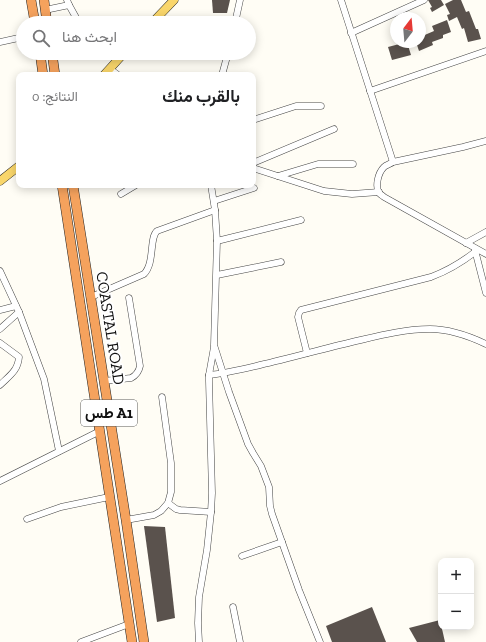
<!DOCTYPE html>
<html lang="ar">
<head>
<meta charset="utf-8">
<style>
	body { margin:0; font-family:"Zilla Slab",Vazirmatn,serif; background:#f6f6f6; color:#202124; direction:rtl }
	.controls { position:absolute; right:12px; bottom:12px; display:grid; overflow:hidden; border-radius:8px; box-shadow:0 2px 10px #0003 }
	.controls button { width:36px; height:36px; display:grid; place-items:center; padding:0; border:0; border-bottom:1px solid #e0e0e0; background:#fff; color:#202124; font:20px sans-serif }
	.compass { position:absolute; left:390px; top:12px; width:36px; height:36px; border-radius:50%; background:#fff; box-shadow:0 2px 10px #0003; rotate:16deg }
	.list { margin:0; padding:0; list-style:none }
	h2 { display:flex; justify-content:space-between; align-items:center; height:52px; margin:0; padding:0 16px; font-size:17px }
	h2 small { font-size:13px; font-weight:400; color:#757577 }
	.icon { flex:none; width:22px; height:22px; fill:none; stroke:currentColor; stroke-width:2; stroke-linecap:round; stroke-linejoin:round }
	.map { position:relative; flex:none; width:486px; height:642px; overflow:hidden; direction:ltr }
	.search { position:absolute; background:#fff; box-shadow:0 2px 10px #0003; left:16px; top:16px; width:240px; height:44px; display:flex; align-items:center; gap:10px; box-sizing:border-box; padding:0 14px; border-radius:22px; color:#757577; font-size:15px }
	.panel { position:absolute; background:#fff; box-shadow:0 2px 10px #0003; left:16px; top:72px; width:240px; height:116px; border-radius:8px; direction:rtl }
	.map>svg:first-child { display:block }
	.building { fill:#5a524d }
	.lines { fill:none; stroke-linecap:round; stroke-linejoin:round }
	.minor-casing { stroke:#444; stroke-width:7 }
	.major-casing { stroke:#222; stroke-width:9 }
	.highway-casing { stroke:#222; stroke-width:10 }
	.minor { stroke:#fff; stroke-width:6 }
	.major { stroke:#f9d66b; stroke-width:8 }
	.highway { stroke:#f5a25d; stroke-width:9 }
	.labels { text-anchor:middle; stroke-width:4; stroke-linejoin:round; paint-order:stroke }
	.shield { fill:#fff; stroke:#585858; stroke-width:1 }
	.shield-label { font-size:15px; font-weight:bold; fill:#111 }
	.street-label { font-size:16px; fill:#111; stroke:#fff }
</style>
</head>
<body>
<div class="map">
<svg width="486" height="642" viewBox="0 0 486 642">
	<rect width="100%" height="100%" fill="#fffdf5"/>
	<g class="building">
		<path d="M212,0H230L227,13H213Z"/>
		<path d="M428,0H441L444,5L432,12L430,8L432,7Z"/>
		<path d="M453,0H461L466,12L469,11L476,29H478L481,39L468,42L464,28L462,29L457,17L449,21L447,15L450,14L445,4Z"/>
		<path d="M447,20L451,32L443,35V38L432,42L433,45L419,51L416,42H420V37L434,31L432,26Z"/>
		<path d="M407,42L411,55L392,60L388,47Z"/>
		<path d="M144,526L165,527L175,618L157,622Z"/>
		<path d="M372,607L386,642H332L326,626Z"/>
		<path d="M440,620L445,642H417L409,628Z"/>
	</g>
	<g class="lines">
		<g class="minor-casing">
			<g id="minor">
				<path d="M67,0L69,5L79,23"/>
				<path d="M341,0L393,162"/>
				<path d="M45,10L69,5"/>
				<path d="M235,23L240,0"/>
				<path d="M351,33L424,0"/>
				<path d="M0,42L23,37"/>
				<path d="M110,69L118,75"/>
				<path d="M222,75L228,53"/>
				<path d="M370,91L486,51"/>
				<path d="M253,120L296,106H321"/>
				<path d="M486,141L463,147L393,162C390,164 386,165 384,167C378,173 375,186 379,193C381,195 383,196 384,197L486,254"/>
				<path d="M253,163L334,129"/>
				<path d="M253,168L324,191L352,194L379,192"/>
				<path d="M278,176L318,164H353"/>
				<path d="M211,185L215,210L217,241L214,345L229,392L248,444L253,453L261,466L269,487L270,506L272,514L299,590L320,642"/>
				<path d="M121,194L136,185"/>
				<path d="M214,201L254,188"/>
				<path d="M217,241L301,220"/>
				<path d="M466,243L486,232"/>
				<path d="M475,250L486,293"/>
				<path d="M0,271L19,312L44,379L59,451"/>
				<path d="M217,275L281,262"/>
				<path d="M91,297L144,274C155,263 149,238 157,231L215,210"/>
				<path d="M0,310L16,306"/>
				<path d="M0,329L19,312"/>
				<path d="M0,343L19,357C18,371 9,376 0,385"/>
				<path d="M307,353L298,317L299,313L301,310L431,277C447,271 462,262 475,252"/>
				<path d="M209,375C227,373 243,369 260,365C291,358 322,349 352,342C378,336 404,329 430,329C450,329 469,336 486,344"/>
				<path d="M104,381L131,378C137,375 139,371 140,366L129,298"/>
				<path d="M0,481L100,431"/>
				<path d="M168,503L176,509L180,510L211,512"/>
				<path d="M27,519L61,507L109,497"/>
				<path d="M126,520L154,515L161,511L168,503L171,492V463L162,397"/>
				<path d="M242,556L282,542"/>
				<path d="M233,607L240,642"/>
				<path d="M81,642L129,624"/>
				<path d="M199,642L198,623L199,597L207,550L211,512L212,493L209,381V375L214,347"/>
			</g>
		</g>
		<g class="major-casing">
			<g id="major">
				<path d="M152,23L174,0"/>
				<path d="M104,75L124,53"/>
				<path d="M0,181L19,166"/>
			</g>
		</g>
		<g class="highway-casing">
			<g id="highway">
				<path d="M31,0L35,23"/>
				<path d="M44,0L47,23"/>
				<path d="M40,53L43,75"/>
				<path d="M52,53L55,75"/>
				<path d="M62,185L132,642"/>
				<path d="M73,185L126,520L144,642"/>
			</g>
		</g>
		<use href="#minor" class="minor"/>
		<use href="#major" class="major"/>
		<use href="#highway" class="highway"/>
	</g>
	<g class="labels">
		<rect class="shield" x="81" y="400" width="56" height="26" rx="3"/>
		<g class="shield-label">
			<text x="109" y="418">طس A1</text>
		</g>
		<g class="street-label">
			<text transform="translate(111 328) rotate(81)" y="6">COASTAL ROAD</text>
		</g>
	</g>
</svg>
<div class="controls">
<button>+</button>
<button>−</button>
</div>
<svg class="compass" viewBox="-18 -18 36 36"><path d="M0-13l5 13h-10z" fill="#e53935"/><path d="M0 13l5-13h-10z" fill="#757577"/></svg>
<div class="search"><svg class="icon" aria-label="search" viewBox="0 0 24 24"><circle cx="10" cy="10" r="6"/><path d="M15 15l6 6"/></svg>ابحث هنا</div>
<section class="panel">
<h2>بالقرب منك<small>النتائج: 0</small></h2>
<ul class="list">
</ul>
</section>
</div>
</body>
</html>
